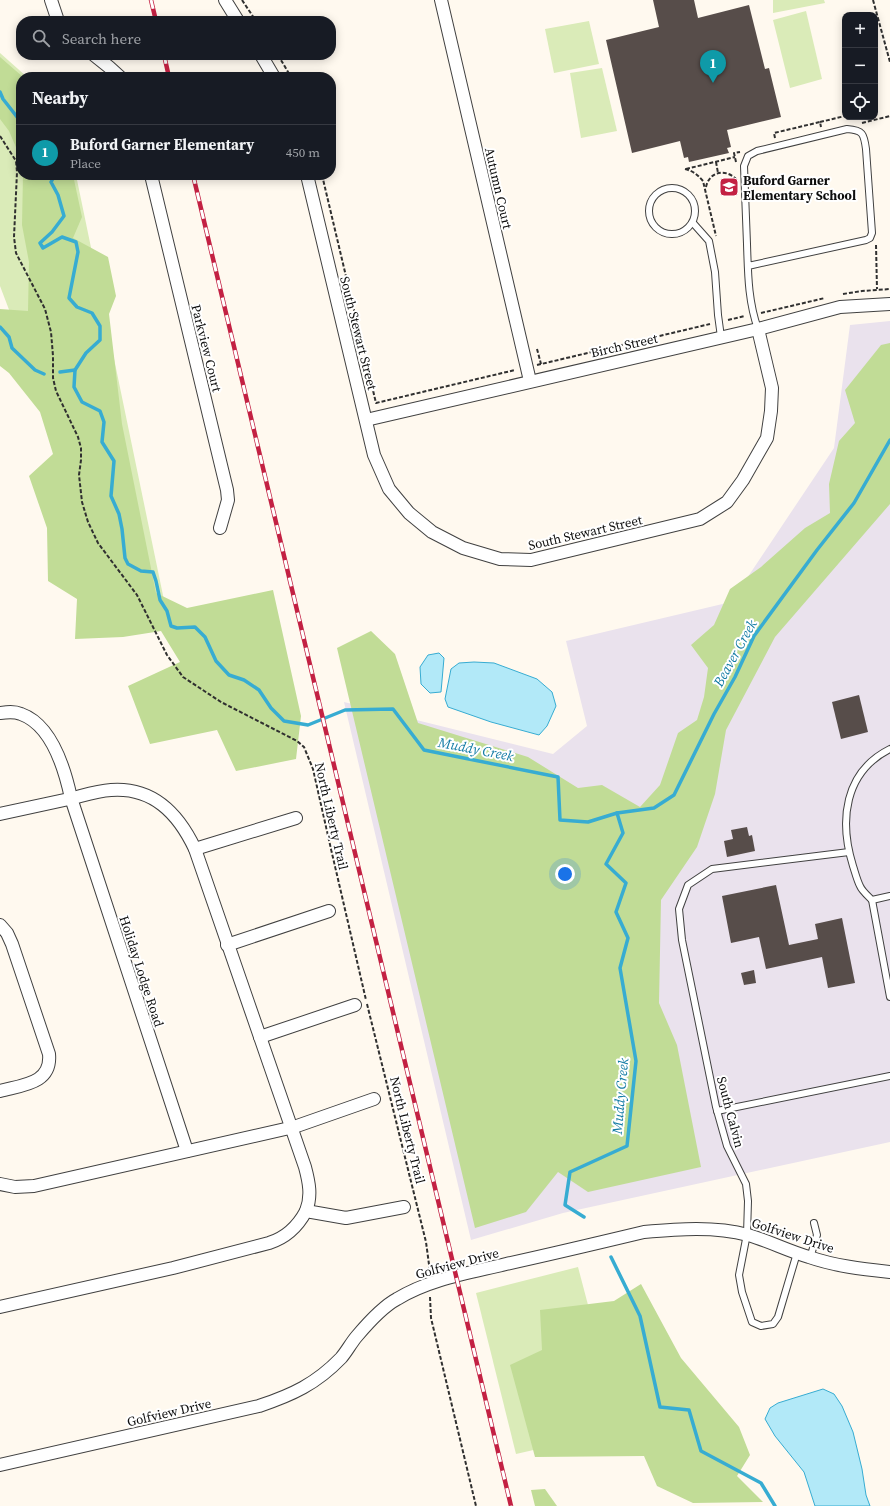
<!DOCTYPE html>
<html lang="en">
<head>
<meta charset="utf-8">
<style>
	body { margin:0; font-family:"Source Serif 4",serif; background:#242831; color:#f1f3f6 }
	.controls { position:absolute; right:12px; top:12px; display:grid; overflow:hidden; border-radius:8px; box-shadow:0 2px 10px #0003 }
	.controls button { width:36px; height:36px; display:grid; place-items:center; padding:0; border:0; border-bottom:1px solid #363941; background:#171b24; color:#f1f3f6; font:20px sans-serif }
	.you { position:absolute; left:565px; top:874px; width:14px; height:14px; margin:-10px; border:3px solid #fff; border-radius:50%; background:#1a73e8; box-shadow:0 0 0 6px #1a73e833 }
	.badge { display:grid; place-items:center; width:26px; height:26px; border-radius:50%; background:#b45309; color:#fff; font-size:13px; font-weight:700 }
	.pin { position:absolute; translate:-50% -33px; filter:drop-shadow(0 1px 2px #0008) }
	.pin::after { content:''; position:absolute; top:21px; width:14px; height:12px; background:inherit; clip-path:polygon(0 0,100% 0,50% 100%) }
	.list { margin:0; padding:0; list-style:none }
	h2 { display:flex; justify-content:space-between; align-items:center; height:52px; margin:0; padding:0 16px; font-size:17px }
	h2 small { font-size:13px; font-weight:400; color:#9ea1a6 }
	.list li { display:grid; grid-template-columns:26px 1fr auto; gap:12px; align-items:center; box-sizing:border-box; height:56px; padding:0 16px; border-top:1px solid #363941 }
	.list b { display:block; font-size:15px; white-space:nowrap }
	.list p { margin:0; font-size:13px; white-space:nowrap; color:#9ea1a6 }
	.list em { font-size:13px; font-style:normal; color:#9ea1a6 }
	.icon { flex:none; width:22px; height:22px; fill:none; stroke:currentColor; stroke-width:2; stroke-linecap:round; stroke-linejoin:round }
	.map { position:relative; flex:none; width:890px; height:1506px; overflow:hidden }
	.search { position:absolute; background:#171b24; box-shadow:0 2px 10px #0003; left:16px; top:16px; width:320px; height:44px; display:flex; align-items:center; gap:10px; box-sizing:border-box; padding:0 14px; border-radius:16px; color:#9ea1a6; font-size:15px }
	.panel { position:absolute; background:#171b24; box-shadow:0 2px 10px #0003; left:16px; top:72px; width:320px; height:108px; border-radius:16px }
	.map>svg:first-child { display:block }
	.industrial { fill:#eae2ed }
	.green { fill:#daebb8 }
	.forest { fill:#c1dc96 }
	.water { fill:#b2e9f8; stroke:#37acd2 }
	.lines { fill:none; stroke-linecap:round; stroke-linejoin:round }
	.stream { stroke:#37acd2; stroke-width:3.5 }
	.building { fill:#574d4a }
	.service-casing { stroke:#414141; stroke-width:8 }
	.minor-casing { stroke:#414141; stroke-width:14 }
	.path { stroke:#303030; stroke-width:2; stroke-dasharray:4 2; stroke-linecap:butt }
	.service { stroke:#fff; stroke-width:6 }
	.minor { stroke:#fff; stroke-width:12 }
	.rail-casing { stroke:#c32143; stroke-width:4.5 }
	.rail { stroke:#fff; stroke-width:3; stroke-dasharray:9; stroke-linecap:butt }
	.labels { text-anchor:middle; stroke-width:4; stroke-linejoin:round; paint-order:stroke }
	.poi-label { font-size:13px; font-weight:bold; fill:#0e0e0e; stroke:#fff; text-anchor:start }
	.street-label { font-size:13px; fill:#0e0e0e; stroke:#fff }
	.water-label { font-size:14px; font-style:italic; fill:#137ca5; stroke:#fff }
</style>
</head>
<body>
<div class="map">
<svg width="890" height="1506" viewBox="0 0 890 1506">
	<rect width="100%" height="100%" fill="#fff9ef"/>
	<path class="industrial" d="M890,321V1142L563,1213L471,1240L344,702L553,754L587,726L566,641L731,602L834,448L850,325Z"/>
	<g class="green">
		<path d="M773,0H824L825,3L773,13Z"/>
		<path d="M806,11L822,79L790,88L773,20Z"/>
		<path d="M589,21L599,64L554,73L545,29Z"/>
		<path d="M0,53L27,77H21V175H76L165,605L125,615L0,286Z"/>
		<path d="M602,68L617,131L581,138L570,73Z"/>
		<path d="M578,1267L621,1430L516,1454L476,1293Z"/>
	</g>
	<g class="forest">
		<path d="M0,57L23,77H21V159L9,131L0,119Z"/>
		<path d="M23,175H73L82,217L73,238L108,257L116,296L109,314L122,424L156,593L187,608L273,590L301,716L296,759L236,771L217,730L150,744L128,686L180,662L161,631L123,637L75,639L77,599L48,581L47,528L29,476L53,454L40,412L9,373L0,366V309L28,311L29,262L22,225Z"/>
		<path d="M890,343V504L775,637L726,730L715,794L697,847L661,900L659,1003L677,1045L701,1167L588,1192L558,1172L526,1212L475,1228L337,648L371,631L395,654L418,723L528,757L578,788L602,785L640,807L660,785L678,733L697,720L704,697L708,668L691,645L714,625L730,589L761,567L805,528L830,513L829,484L839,441L855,423L845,390L881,345Z"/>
		<path d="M641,1284L681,1358L739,1427L750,1455L737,1476L763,1502L693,1503L657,1486L644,1456L535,1457L510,1365L542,1350L540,1310L614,1301Z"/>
		<path d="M545,1489L557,1506H535L531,1490Z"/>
	</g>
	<g class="water">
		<path d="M439,653L444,658L441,692L430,693L421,684L420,667L428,655Z"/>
		<path d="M474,662L494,663L537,679L552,692L556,706L547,726L539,735L491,722L448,707L445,699L451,669L459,663Z"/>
		<path d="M823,1389L834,1394L842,1406L853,1432L862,1469L866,1495L870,1506H815L804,1472L775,1436L765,1419L770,1408L778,1403Z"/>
	</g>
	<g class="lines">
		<g class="stream">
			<path d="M0,92L3,99L21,122"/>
			<path d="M55,175L51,182L58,195L64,216L52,232L40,243L43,248L62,237L76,242L78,252L69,298L77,307L92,313L100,326V340L86,353L75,370L74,387L82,402L100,411L104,422L102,442L114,461L111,496L119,514L122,529L125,558L128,564L141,571L153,572L156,581L160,600L167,611L171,626L177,628L195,627L205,637L216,661L229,675L244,680L259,690L271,708L284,721L308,725L345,710L393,709L424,750L558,777L560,820L588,822L617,813L623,833L606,864L626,883L616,912L628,938L620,968L636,1061L627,1146L570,1172L565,1205L584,1217"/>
			<path d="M0,327L9,337L12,348L35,370L44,374"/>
			<path d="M60,372L75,370"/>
			<path d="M617,813L654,808L674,795L714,714L735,677L754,636L817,550L854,503L890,440"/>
			<path d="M611,1257L640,1316L660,1407L689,1410L701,1451L761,1483L775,1506"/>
		</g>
	</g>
	<g class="building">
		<path d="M653,0H694L698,18L749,5L765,69L769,68L781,117L727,130L731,147L727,148L729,153L689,162L688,157L684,158L680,141L632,153L606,40L659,27Z"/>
		<path d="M859,695L868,732L841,739L832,702Z"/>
		<path d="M747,827L749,836L752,835L755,851L727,857L724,841L733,839L731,830Z"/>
		<path d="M776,885L789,945L818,939L815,924L842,918L855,983L828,988L822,957L766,969L759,937L731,943L722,896Z"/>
		<path d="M754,970L756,983L744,985L741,973Z"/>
	</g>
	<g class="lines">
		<g class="service-casing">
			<g id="service">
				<circle cx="672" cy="211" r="23"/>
				<path d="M693,223L709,241L715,272L718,315L721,337"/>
				<path d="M748,266L866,240L870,238L872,233L866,149C864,134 863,130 847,129L757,151L748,156L744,166C745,192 746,218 747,244C748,273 748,301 758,329"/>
				<path d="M890,749C844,772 839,821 853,866C855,872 857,880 860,886C862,891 868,896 872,900L890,896"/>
				<path d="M872,900L890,997"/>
				<path d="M717,1111L890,1076"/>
				<path d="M797,1253L778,1317L773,1324L761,1326L752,1322L742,1292L739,1275L747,1234L748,1201L746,1184L727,1146L716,1107L682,940L679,909L688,885L712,869L849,852"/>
				<path d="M810,1258L817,1235L814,1223"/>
			</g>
		</g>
		<g class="minor-casing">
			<g id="minor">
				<path d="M51,0L58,21"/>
				<path d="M225,0L238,21"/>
				<path d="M441,0L530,381"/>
				<path d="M94,55L109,67L120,77"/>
				<path d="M261,55L274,77"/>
				<path d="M151,175L227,490L228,500L220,528"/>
				<path d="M307,175L374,455L389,489L409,513L432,532L463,548L500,559L531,560L700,519L727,502L743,480L767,438L771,411L772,388L758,329"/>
				<path d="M366,420L758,329L840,307L890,304"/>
				<path d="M0,713C7,712 14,711 21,714C52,725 65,770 71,798L187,1151"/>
				<path d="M0,814C23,809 46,804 69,799C82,796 96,791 111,790C153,787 178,813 195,849L305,1167C309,1182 312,1196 306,1211"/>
				<path d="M195,849L296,818"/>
				<path d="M0,925L7,933L12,944L49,1054C52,1084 22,1085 0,1091"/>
				<path d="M227,945L329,911"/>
				<path d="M260,1037L355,1005"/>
				<path d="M0,1184L15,1187L34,1186L294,1127L374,1099"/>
				<path d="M0,1307L173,1268L269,1243C285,1238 298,1226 306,1211L346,1218L404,1207"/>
				<path d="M0,1465L259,1406C292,1395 316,1384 341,1358C347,1351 351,1343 357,1336C368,1323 382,1307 397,1299C430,1279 469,1273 506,1264C552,1254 598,1243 644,1232C678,1229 715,1226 748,1235C769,1241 788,1251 809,1257C835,1266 862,1269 890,1272"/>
			</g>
		</g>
		<g class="path">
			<path d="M242,0L256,21"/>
			<path d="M873,0L890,62"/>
			<path d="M278,55L291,77"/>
			<path d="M820,122L845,116"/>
			<path d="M862,123L890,116"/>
			<path d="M0,136L16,161L17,172L14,237L16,253L45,309L51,332L53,356V378L56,391L78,437L81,448V460L79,475L82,502L88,522L98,543L137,595L167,655L183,677L221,702L297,741L304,747L313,769L331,849L366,1000"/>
			<path d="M775,138L774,133L820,122L821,127"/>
			<path d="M716,162L718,173"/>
			<path d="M736,162L734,153L740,152"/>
			<path d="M685,169C693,171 698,175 703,181L716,236"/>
			<path d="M686,169L735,157"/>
			<path d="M322,175L376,403L515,370"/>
			<path d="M706,187C709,172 725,168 736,179"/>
			<path d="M876,245L877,289"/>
			<path d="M843,294L862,291L890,289"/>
			<path d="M761,313L825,298"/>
			<path d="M728,320L745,316"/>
			<path d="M537,349L541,364"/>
			<path d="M537,365L710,324"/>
			<path d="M367,1004L426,1242L430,1272"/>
			<path d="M430,1297L431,1318L476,1506"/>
		</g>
		<use href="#service" class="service"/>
		<use href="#minor" class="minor"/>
		<g class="rail-casing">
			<g id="rail">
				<path d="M151,0L156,21"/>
				<path d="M164,55L169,77"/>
				<path d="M193,175L511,1506"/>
			</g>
		</g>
		<use href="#rail" class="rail"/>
	</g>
	<defs>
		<g id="school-square" transform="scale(1)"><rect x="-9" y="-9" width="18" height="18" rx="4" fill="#c32143" stroke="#fff"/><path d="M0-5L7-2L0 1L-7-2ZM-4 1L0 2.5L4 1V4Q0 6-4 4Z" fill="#fff"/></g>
	</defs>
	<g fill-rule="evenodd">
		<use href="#school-square" x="729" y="187"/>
	</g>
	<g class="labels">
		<g class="poi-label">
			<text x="743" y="185">Buford Garner<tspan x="743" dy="15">Elementary School</tspan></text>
		</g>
		<g class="street-label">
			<text transform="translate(499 188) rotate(77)" y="5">Autumn Court</text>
			<text transform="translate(359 333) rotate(76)" y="5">South Stewart Street</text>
			<text transform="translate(624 345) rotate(-13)" y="5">Birch Street</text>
			<text transform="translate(207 348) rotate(76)" y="5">Parkview Court</text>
			<text transform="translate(585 532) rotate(-13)" y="5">South Stewart Street</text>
			<text transform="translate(332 816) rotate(77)" y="5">North Liberty Trail</text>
			<text transform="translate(142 971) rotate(72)" y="5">Holiday Lodge Road</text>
			<text transform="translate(731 1112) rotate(75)" y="5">South Calvin</text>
			<text transform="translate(408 1130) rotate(76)" y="5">North Liberty Trail</text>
			<text transform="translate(793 1235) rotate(18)" y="5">Golfview Drive</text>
			<text transform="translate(457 1263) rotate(-15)" y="5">Golfview Drive</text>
			<text transform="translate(169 1412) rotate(-13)" y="5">Golfview Drive</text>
		</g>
		<g class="water-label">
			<text transform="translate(735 653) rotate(-61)" y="5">Beaver Creek</text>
			<text transform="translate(476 749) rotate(11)" y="5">Muddy Creek</text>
			<text transform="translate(620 1096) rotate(-85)" y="5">Muddy Creek</text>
		</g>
	</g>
</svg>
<div class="controls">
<button>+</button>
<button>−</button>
<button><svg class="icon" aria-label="locate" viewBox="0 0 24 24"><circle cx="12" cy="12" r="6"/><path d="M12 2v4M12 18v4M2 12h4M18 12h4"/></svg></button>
</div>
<div class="you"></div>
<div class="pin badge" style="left:713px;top:83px;background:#0f9aa8">1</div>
<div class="search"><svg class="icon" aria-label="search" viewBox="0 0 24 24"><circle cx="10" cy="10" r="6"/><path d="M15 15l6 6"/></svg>Search here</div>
<section class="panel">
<h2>Nearby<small></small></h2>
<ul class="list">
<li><span class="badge" style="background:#0f9aa8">1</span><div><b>Buford Garner Elementary</b><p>Place</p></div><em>450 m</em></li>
</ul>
</section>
</div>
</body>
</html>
